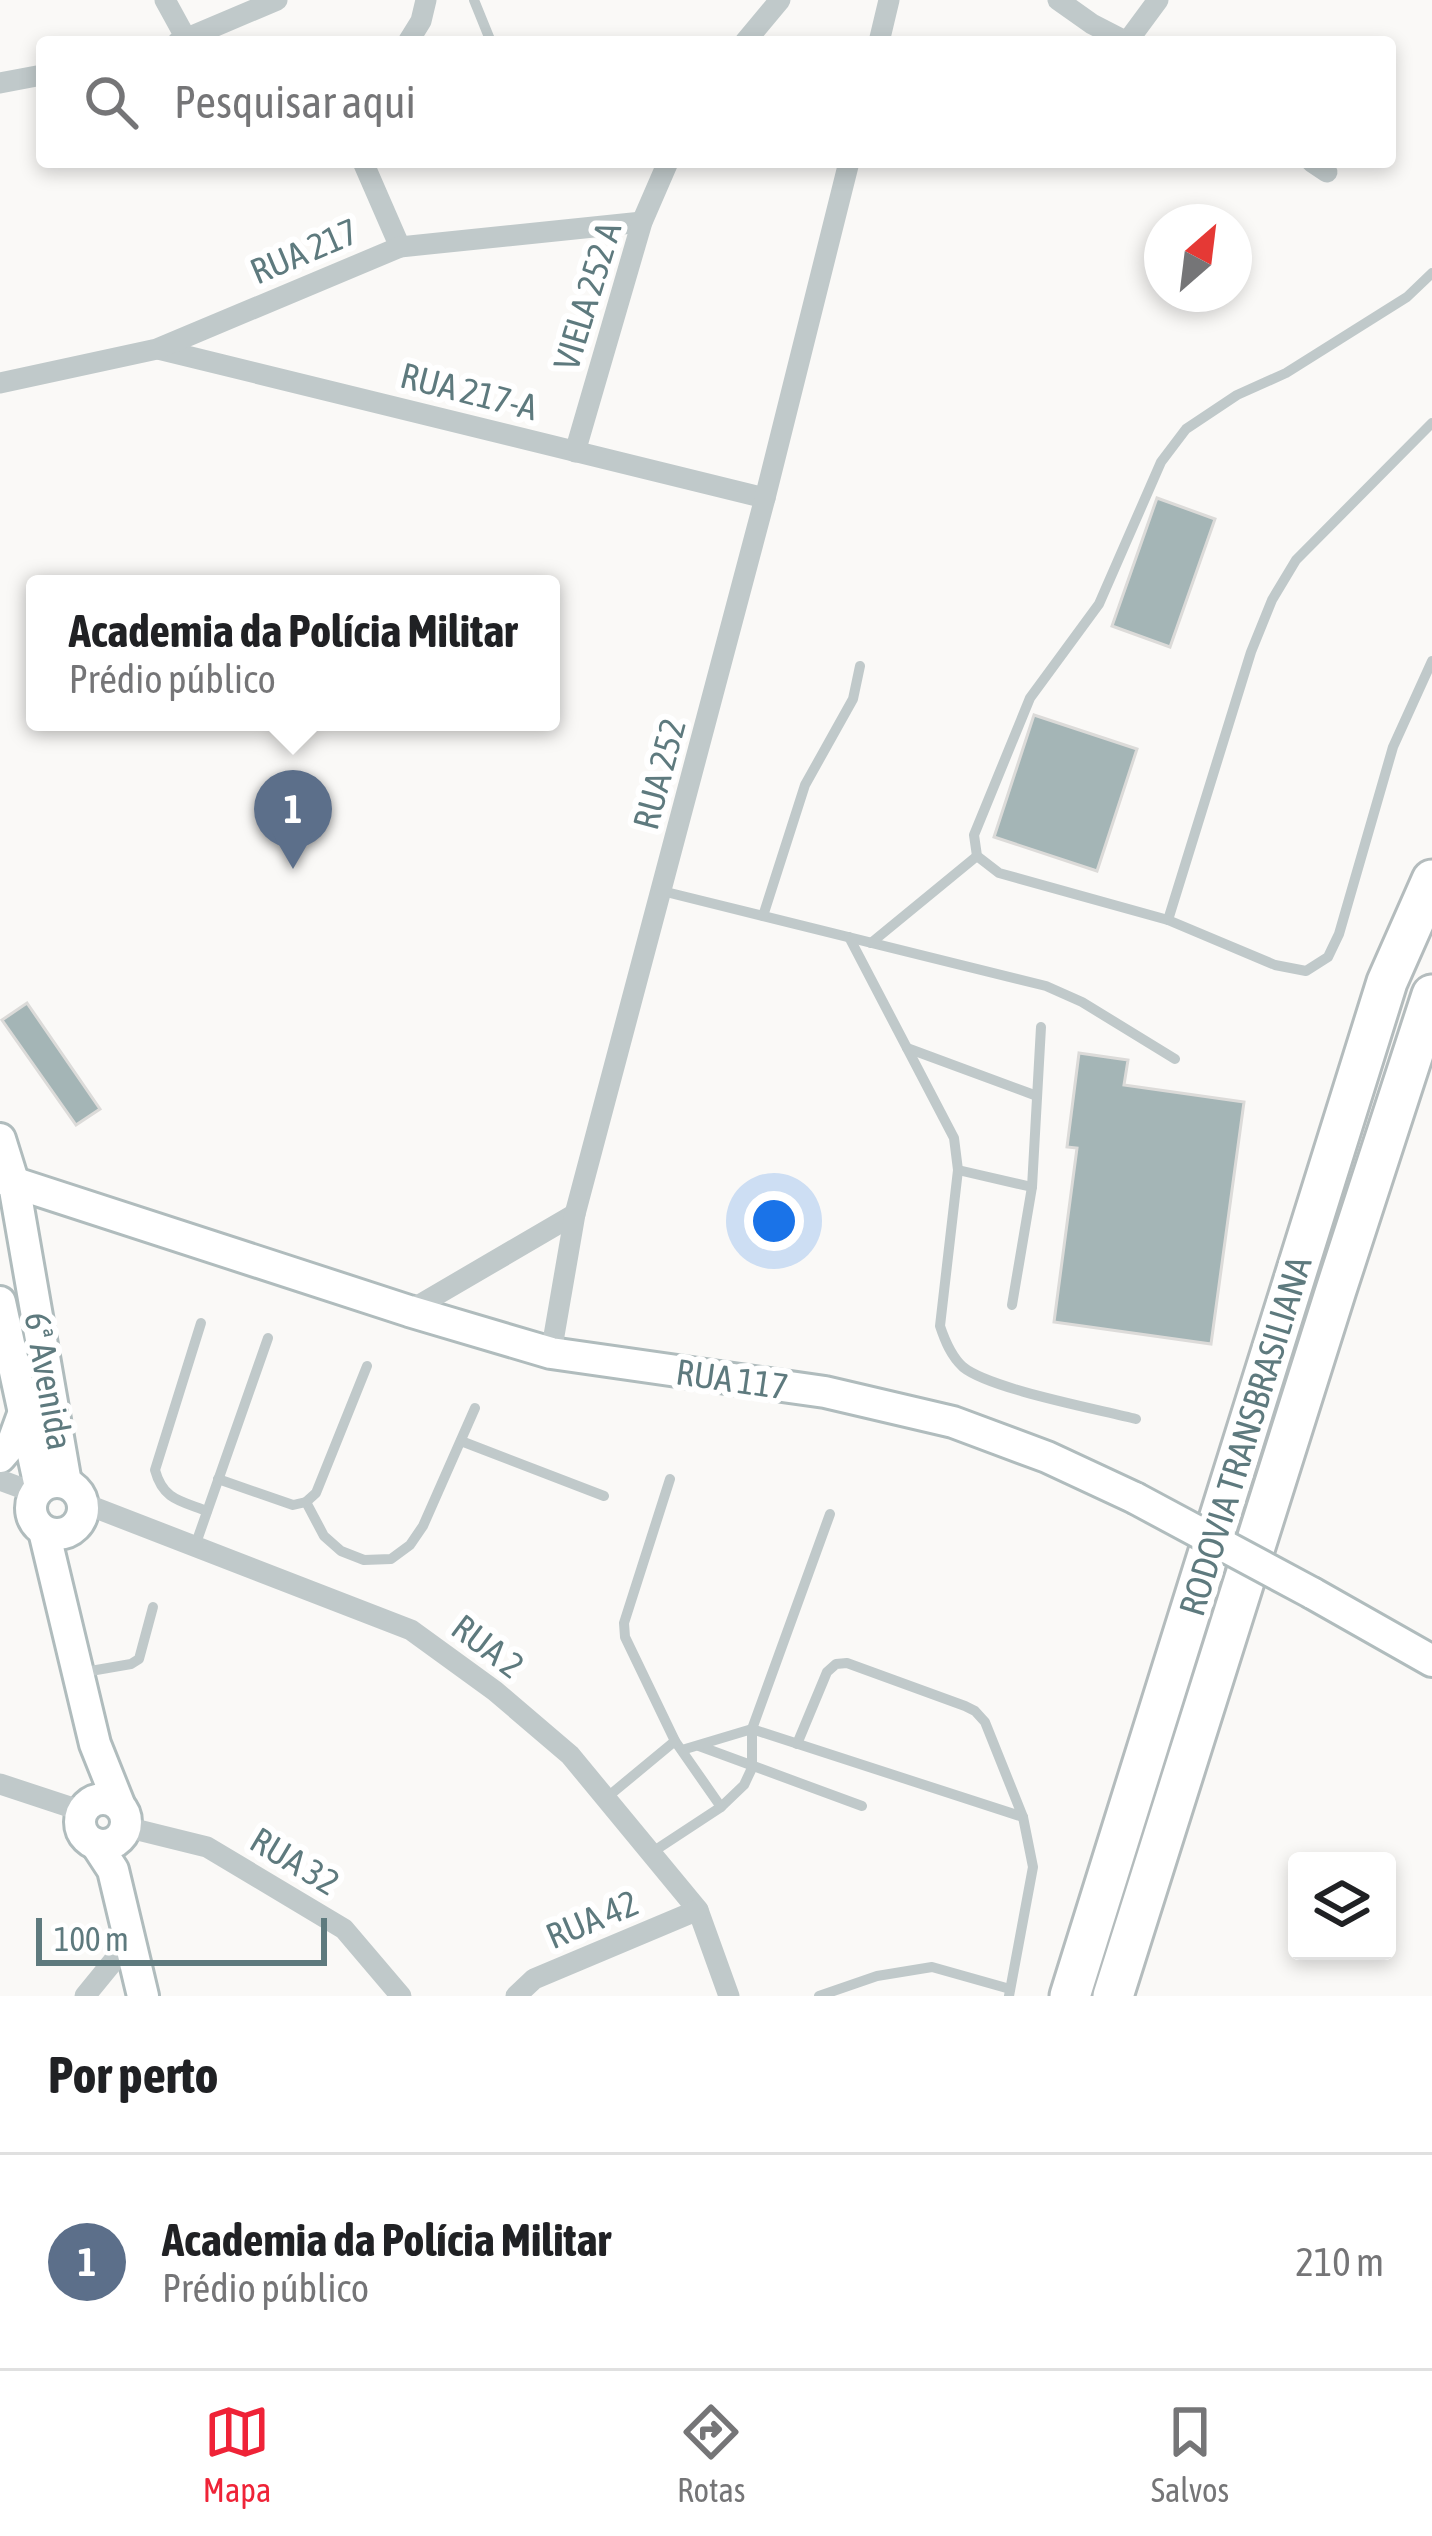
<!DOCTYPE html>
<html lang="pt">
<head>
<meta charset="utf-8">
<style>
	body { margin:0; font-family:"Asap Condensed",sans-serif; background:#f2f2f2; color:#202124 }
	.controls { position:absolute; right:36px; bottom:36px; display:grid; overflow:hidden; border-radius:12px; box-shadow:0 6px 18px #0003 }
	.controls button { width:108px; height:108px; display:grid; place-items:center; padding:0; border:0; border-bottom:3px solid #e0e0e0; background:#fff; color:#202124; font:60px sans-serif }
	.compass { position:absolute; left:1144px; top:204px; width:108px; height:108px; border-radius:50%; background:#fff; box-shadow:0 6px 18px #0003; rotate:28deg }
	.scale { position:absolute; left:36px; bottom:30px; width:291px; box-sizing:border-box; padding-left:12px; border:6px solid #5e7a7e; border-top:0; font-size:33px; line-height:42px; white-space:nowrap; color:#5e7a7e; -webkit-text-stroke:9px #fff; paint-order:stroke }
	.you { position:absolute; left:774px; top:1221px; width:42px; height:42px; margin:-30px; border:9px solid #fff; border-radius:50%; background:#1a73e8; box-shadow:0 0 0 18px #1a73e833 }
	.badge { display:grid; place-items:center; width:78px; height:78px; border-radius:50%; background:#ef2337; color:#fff; font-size:39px; font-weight:700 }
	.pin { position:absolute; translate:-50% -99px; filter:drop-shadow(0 3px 6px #0008) }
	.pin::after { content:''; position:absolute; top:63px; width:42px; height:36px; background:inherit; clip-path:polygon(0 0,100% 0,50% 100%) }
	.popup { position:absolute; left:26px; top:575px; width:534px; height:156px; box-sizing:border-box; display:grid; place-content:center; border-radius:12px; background:#fff; filter:drop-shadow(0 3px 9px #0005); font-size:39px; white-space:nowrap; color:#757577 }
	.popup b { font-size:45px; color:#202124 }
	.popup::after { content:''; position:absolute; left:50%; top:100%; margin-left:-24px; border:24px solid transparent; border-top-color:#fff }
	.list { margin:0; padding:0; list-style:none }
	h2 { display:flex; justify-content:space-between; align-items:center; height:156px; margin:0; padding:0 48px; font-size:51px }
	h2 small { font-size:39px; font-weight:400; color:#757577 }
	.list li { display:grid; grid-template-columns:78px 1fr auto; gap:36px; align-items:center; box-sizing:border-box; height:216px; padding:0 48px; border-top:3px solid #e0e0e0 }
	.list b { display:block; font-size:45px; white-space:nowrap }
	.list p { margin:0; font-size:39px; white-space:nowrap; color:#757577 }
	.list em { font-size:39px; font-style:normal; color:#757577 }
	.icon { flex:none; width:66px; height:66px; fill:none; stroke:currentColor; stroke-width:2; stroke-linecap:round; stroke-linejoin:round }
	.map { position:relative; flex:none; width:1432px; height:1996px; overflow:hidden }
	.search { position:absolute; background:#fff; box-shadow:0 6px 18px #0003; left:36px; right:36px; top:36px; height:132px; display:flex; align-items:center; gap:30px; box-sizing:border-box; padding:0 42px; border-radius:12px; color:#757577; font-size:45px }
	.sheet { height:372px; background:#fff }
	nav { display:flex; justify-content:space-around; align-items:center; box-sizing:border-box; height:168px; border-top:3px solid #e0e0e0; background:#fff; font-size:33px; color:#757577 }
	nav a { display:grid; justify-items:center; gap:6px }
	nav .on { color:#ef2337 }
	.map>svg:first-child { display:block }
	.building { fill:#a4b5b6; stroke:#dcdbd9; stroke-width:3 }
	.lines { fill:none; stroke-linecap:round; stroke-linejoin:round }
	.secondary-casing { stroke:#b0bcbd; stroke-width:36 }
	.highway-casing { stroke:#b4bcbd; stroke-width:45 }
	.lane { stroke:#c0c9ca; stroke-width:10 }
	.street { stroke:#c0c9ca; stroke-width:21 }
	.secondary { stroke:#fff; stroke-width:30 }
	.highway { stroke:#fff; stroke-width:39 }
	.secondary-bridge-casing { stroke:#b0bcbd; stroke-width:36; stroke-linecap:butt }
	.secondary-bridge { stroke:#fff; stroke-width:30 }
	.labels { text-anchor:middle; stroke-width:12; stroke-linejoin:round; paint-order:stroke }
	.street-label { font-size:36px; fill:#5e7a7e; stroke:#fff }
</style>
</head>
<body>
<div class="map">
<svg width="1432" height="1996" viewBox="0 0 1432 1996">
	<rect width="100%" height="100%" fill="#faf9f7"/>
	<g class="building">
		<path d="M1157,498L1215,519L1170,647L1112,626Z"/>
		<path d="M1034,715L1137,749L1097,871L994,837Z"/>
		<path d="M27,1003L100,1109L76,1125L2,1020Z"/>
		<path d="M1079,1053L1128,1060L1124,1085L1244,1102L1211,1344L1054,1322L1077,1148L1067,1147Z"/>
	</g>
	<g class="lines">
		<g class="secondary-casing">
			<g id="secondary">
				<path d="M0,1139L14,1184L66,1483"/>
				<path d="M0,1178L409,1311L551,1353L825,1392L953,1422L1047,1457L1135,1498"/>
				<path d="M0,1302L40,1487"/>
				<path d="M0,1457L13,1442L25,1409"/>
				<circle cx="57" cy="1508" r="26"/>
				<path d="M44,1531L95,1744L119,1804"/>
				<path d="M1312,1593L1432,1661"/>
				<circle cx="103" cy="1822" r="23"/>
				<path d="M96,1844L113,1870L143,1996"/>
			</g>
		</g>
		<g class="highway-casing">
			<g id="highway">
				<path d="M1070,1996L1387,982L1432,880"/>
				<path d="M1113,1996L1336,1290L1432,995"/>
			</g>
		</g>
		<g class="lane">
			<path d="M474,0L491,42"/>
			<path d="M1432,273L1407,297L1286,373L1237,395L1186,429L1161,462L1099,604L1030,698L974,835L977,856L999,873L1168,920L1275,965L1306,971L1328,957L1339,934L1393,747L1432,661"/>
			<path d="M662,891L1046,986L1082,1002L1175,1059"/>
			<path d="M763,916L805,785L853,699L860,666"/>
			<path d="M1168,920L1251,652L1272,600L1296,560L1432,423"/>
			<path d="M849,937L954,1138L958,1170L940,1326C945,1341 951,1356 963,1367C990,1389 1097,1409 1136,1419"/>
			<path d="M871,943L977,856"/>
			<path d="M907,1048L1037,1096"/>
			<path d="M958,1170L1032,1187"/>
			<path d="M1012,1305L1032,1187L1041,1027"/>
			<path d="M201,1323L155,1470C163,1500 181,1501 207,1511"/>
			<path d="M461,1441L604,1496"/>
			<path d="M218,1479L293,1505L306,1502L316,1493L367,1366"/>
			<path d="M670,1479L624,1623L625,1637L675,1741L721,1807"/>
			<path d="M306,1502L324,1536L341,1551L364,1560L391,1559L410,1545L423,1526L475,1408"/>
			<path d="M195,1546L268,1338"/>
			<path d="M79,1673L131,1664L139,1659L153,1607"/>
			<path d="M797,1744L827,1672L836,1664L847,1663L965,1706L975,1711L985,1722L1023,1817L1033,1867L1009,1996"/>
			<path d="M699,1746L862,1806"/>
			<path d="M682,1750L752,1729L1023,1817"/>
			<path d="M605,1799L675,1741"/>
			<path d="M651,1853L721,1807L744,1785L752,1768V1729L830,1514"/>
			<path d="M819,1996L877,1976L932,1967L1010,1989"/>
		</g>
		<g class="street">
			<path d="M165,0L188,42"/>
			<path d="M1058,0L1092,24L1127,42"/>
			<path d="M178,42L277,0"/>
			<path d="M408,42L421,21L426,0"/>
			<path d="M745,42L780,0"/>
			<path d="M879,42L889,0"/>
			<path d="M1127,42L1158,0"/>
			<path d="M0,83L42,75"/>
			<path d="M363,162L400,247"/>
			<path d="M1312,162L1327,172"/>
			<path d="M158,349L765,498"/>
			<path d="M0,383L157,349L400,247L642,222"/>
			<path d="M575,452L642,222L668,162"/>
			<path d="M409,1311L575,1214"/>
			<path d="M551,1353L575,1214L765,498L849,162"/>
			<path d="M0,1480L35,1493"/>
			<path d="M83,1503L411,1630L495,1691L570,1755L698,1910L729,1996"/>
			<path d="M0,1784L82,1811"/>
			<path d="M126,1827L207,1847L344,1929L401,1996"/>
			<path d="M85,1996L129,1942"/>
			<path d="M516,1996L534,1979L698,1910"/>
		</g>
		<use href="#secondary" class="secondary"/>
		<use href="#highway" class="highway"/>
		<g class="secondary-bridge-casing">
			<path id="secondary-bridge" d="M1135,1498L1312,1593"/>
		</g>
		<use href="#secondary-bridge" class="secondary-bridge"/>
	</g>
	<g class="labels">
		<g class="street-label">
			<text transform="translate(304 251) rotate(-23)" y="13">RUA 217</text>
			<text transform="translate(587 296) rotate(-73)" y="13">VIELA 252 A</text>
			<text transform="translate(469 391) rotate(14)" y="13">RUA 217-A</text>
			<text transform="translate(659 774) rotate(-75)" y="13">RUA 252</text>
			<text transform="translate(732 1379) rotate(8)" y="13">RUA 117</text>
			<text transform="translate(49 1381) rotate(80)" y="13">6ª Avenida</text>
			<text transform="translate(1245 1436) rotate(-73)" y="13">RODOVIA TRANSBRASILIANA</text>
			<text transform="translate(488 1646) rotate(37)" y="13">RUA 2</text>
			<text transform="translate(295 1861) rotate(31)" y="13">RUA 32</text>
			<text transform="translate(592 1919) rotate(-23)" y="13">RUA 42</text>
		</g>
	</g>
</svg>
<div class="controls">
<button><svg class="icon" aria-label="layers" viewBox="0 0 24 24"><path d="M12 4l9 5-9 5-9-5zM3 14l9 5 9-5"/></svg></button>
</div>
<svg class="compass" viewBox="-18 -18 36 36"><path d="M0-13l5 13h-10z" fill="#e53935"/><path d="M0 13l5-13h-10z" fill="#757577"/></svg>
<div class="scale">100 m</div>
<div class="you"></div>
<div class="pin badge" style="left:293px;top:869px;background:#5c6f8a">1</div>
<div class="popup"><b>Academia da Polícia Militar</b>Prédio público</div>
<div class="search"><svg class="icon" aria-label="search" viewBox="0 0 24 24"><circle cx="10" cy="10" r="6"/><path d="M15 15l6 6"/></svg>Pesquisar aqui</div>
</div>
<section class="sheet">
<h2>Por perto<small></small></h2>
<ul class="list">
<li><span class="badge" style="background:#5c6f8a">1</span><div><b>Academia da Polícia Militar</b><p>Prédio público</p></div><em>210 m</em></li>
</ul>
</section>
<nav>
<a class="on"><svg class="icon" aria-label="map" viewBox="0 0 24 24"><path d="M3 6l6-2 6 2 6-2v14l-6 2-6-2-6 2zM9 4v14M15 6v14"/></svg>Mapa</a>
<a><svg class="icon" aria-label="directions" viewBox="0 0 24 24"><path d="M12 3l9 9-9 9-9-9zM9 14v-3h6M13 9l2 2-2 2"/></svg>Rotas</a>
<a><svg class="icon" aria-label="saved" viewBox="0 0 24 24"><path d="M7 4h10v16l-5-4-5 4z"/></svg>Salvos</a>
</nav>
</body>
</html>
